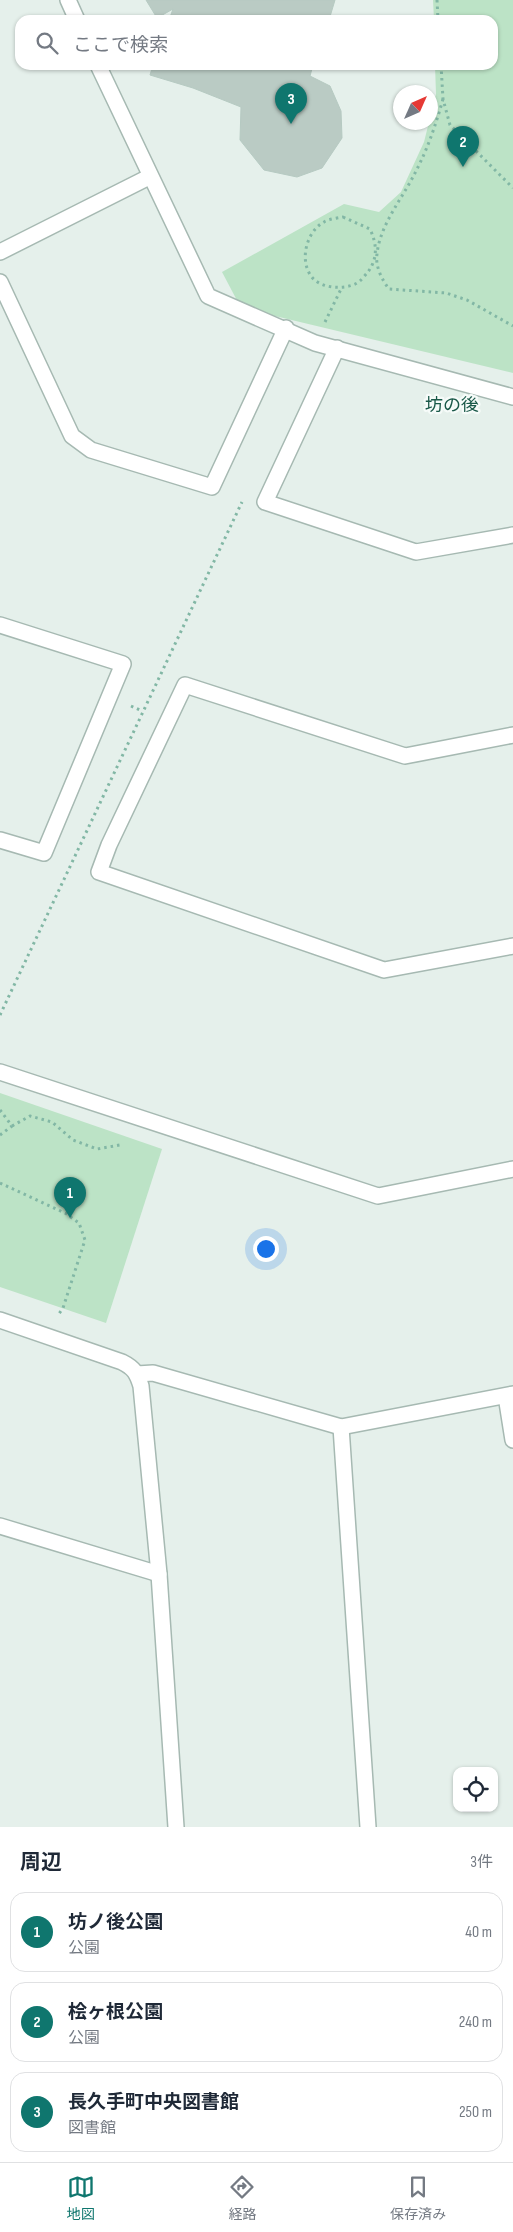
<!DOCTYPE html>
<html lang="ja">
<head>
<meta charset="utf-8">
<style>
	body { margin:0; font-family:"Sofia Sans Condensed","Noto Sans JP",sans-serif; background:#f6f6f7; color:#1f2937 }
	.controls { position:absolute; right:15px; bottom:15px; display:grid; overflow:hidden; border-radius:10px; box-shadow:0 1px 4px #0004 }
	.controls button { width:45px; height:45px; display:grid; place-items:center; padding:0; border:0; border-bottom:1px solid #e0e1e3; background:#fff; color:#1f2937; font:25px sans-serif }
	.compass { position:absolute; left:393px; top:85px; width:45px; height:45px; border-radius:50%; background:#fff; box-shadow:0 1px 4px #0004; rotate:45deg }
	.you { position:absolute; left:265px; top:1248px; width:18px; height:18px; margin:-12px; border:4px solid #fff; border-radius:50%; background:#1a73e8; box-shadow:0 0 0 8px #1a73e833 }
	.badge { display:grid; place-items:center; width:32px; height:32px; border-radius:50%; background:#0f766e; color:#fff; font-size:16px; font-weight:700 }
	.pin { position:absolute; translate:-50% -41px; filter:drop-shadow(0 1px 2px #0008) }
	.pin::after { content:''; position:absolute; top:26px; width:18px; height:15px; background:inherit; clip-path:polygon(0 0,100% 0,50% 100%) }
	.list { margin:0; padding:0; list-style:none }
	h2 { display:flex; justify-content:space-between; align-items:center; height:65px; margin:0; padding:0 20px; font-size:21px }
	h2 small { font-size:16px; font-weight:400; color:#747a83 }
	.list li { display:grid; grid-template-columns:32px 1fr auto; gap:15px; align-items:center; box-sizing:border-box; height:80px; margin:0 10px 10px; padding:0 10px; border:1px solid #e0e1e3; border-radius:15px }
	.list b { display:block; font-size:19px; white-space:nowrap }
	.list p { margin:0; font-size:16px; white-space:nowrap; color:#747a83 }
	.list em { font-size:16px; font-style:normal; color:#747a83 }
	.icon { flex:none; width:28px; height:28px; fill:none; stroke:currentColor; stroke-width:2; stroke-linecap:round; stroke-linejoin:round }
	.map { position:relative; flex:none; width:513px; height:1827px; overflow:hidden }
	.search { position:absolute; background:#fff; box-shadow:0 1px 4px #0004; left:15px; right:15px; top:15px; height:55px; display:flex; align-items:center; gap:12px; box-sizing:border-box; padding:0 18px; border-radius:15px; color:#747a83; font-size:19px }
	.sheet { height:335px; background:#fff }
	nav { display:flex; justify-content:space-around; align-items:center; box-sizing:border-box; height:70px; border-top:1px solid #e0e1e3; background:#fff; font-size:14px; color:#747a83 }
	nav a { display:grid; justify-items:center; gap:2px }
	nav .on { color:#0f766e }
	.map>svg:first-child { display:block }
	.green { fill:#bce3c6 }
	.building { fill:#bacbc4; stroke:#b6cac2 }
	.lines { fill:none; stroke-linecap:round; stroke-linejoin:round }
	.minor-casing { stroke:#a6b9b2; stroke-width:18 }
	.path { stroke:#82b7a5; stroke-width:3; stroke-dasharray:2.5 4; stroke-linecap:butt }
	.minor { stroke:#fff; stroke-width:15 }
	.labels { text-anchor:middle; stroke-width:4.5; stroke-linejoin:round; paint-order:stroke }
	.quarter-label { font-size:18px; fill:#1a5949; stroke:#f6fbf9 }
</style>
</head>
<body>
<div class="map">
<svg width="513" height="1827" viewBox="0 0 513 1827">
	<rect width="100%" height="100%" fill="#e5f0eb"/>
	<g class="green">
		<path d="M433,0H513V373L241,308L222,272L344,204L379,212L401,192L424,142L436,94L435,65H493V20H434Z"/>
		<path d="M0,1093L162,1149L106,1323L0,1287Z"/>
	</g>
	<g class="building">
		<path d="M146,0H335L329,20H169L173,9L157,18Z"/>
		<path d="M153,65H313L310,76L330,86L341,111L342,138L322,168L297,177L264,170L240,140L241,107L193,88L150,75Z"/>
	</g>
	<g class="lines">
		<g class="minor-casing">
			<g id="minor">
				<path d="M68,0L77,20"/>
				<path d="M98,65L208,296L315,343L513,397"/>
				<path d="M0,252L149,177"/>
				<path d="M0,282L72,436L91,450L212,487L286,328"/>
				<path d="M337,348L265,502L416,552L513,535"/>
				<path d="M0,625L123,664L44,853L0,840"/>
				<path d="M513,735L405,756L185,685L109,845L99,872L384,970L513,946"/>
				<path d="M0,1072L378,1196L513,1169"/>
				<path d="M0,1320L122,1362C134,1368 137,1373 141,1386L159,1574L176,1827"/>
				<path d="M137,1374L153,1373L341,1427L513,1394"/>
				<path d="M506,1396L513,1440"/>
				<path d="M341,1427L368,1827"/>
				<path d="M0,1526L159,1574"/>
			</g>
		</g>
		<g class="path">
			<path d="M437,0L438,20"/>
			<path d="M441,65L443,99L450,125L513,188"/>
			<path d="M443,99C436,124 428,148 416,171C403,198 380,224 377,254C375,266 382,280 389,289L446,293L467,300L513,326"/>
			<path d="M343,217L370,229C377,244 378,258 368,272C365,275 361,281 357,283C345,290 320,289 311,276C299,259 307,231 324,222C329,219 337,218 343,217Z"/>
			<path d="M325,322L342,287"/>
			<path d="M131,706L142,711"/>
			<path d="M0,1015L242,502"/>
			<path d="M0,1110L12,1126L0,1135"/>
			<path d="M12,1126L30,1116L52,1122L73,1140L97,1149L120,1145"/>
			<path d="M0,1183L65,1213L79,1223L85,1240L63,1308L58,1315"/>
		</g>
		<use href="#minor" class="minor"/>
	</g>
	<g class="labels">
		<g class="quarter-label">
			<text x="452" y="411">坊の後</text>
		</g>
	</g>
</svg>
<div class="controls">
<button><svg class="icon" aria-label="locate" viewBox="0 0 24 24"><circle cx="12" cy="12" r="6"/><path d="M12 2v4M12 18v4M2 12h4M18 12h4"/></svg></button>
</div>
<svg class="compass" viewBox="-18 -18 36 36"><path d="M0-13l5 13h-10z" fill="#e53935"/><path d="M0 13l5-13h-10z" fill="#747a83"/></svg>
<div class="you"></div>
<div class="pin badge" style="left:70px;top:1218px">1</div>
<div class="pin badge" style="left:463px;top:167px">2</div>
<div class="pin badge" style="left:291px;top:124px">3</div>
<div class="search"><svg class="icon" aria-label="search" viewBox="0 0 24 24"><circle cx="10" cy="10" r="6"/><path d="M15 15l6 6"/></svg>ここで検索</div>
</div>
<section class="sheet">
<h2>周辺<small>3件</small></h2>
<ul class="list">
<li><span class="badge">1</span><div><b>坊ノ後公園</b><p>公園</p></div><em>40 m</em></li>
<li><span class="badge">2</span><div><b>桧ヶ根公園</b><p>公園</p></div><em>240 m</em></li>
<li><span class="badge">3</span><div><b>長久手町中央図書館</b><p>図書館</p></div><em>250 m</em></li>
</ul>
</section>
<nav>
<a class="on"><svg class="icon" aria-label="map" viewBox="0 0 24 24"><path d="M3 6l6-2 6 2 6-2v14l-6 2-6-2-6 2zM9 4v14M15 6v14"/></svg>地図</a>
<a><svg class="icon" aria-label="directions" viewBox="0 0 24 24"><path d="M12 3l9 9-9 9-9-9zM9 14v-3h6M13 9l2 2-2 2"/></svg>経路</a>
<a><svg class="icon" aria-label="saved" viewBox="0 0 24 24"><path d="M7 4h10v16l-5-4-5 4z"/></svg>保存済み</a>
</nav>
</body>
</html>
